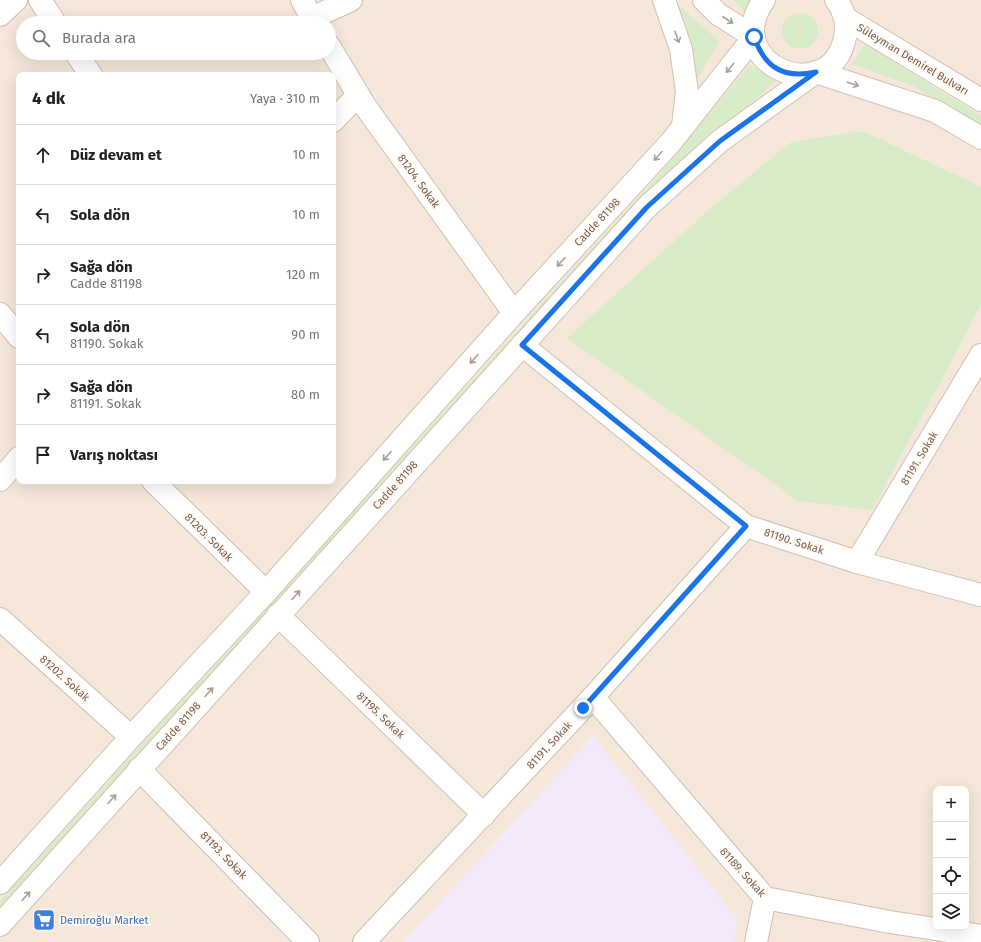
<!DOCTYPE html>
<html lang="tr">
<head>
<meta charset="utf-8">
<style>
	body { margin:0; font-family:"Fira Sans",sans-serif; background:#f6f6f6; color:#202124 }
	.controls { position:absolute; right:12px; bottom:12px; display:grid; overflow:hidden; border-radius:8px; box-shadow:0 4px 16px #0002 }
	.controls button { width:36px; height:36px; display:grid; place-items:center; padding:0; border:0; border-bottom:1px solid #e0e0e0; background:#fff; color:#202124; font:20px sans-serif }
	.stop { position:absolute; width:12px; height:12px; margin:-9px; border:3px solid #1a73e8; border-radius:50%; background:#fff }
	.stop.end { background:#1a73e8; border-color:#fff; box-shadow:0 1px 4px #0008 }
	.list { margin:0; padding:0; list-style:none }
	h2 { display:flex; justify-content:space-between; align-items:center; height:52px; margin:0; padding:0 16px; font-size:17px }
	h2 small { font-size:13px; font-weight:400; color:#757577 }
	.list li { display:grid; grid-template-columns:26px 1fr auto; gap:12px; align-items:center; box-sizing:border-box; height:60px; padding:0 16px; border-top:1px solid #e0e0e0 }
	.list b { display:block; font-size:15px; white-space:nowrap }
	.list p { margin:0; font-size:13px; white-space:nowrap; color:#757577 }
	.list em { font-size:13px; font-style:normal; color:#757577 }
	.icon { flex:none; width:22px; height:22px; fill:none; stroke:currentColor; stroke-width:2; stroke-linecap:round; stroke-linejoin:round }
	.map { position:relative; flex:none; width:981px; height:942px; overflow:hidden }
	.search { position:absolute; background:#fff; box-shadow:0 4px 16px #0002; left:16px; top:16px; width:320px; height:44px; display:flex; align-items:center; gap:10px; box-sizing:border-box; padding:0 14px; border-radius:22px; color:#757577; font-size:15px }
	.panel { position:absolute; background:#fff; box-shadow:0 4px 16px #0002; left:16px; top:72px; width:320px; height:412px; border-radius:8px }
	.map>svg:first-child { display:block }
	.residential { fill:#f5e8da; fill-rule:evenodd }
	.education { fill:#f3e8fa }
	.green { fill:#d8ecc9 }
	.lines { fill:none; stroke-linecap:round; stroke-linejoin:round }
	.street-casing { stroke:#d1beb0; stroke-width:24 }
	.secondary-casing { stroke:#d6c0b0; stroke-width:24 }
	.street { stroke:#fff; stroke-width:22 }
	.secondary { stroke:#fff; stroke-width:22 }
	.oneway { stroke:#af9d94 }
	.route { stroke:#1a73e8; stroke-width:5 }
	.labels { text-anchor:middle; stroke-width:4; stroke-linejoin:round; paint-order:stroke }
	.street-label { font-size:11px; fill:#7a5c4d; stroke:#fffaf3 }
	.shop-label { font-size:11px; fill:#366cbe; stroke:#fffaf3; text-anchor:start }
</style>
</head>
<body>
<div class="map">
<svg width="981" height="942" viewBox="0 0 981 942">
	<rect width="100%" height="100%" fill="#fdf6ec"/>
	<path class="residential" d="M0,0H981V942H0ZM23,23H329V53H23ZM19,75H333V481H19ZM936,789H966V927H936Z"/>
	<path class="education" d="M593,736L738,920L734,942H403Z"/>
	<g class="green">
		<path d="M733,0H753L745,11Z"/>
		<path d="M676,3L719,41L693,87Z"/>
		<circle cx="800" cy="31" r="18"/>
		<path d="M865,44L981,116V126L911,85L852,64Z"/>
		<path d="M750,65L776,81L666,177L0,909V901L661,172Z"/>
		<path d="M863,131L981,187V305L872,510L798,501L567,338L710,209L791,142Z"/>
	</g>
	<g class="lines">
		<g class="street-casing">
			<g id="street">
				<path d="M40,0L55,23"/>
				<path d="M302,0L315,23"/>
				<path d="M0,15L16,0"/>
				<path d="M312,18L351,0"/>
				<path d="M329,46L365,106L514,313"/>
				<path d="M76,53L91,75"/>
				<path d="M333,121L358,95"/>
				<path d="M0,314L19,337"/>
				<path d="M522,345L746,526L857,562L981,595"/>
				<path d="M0,480L19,458"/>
				<path d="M153,481L266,592"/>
				<path d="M857,562L981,355"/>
				<path d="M278,615L484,815"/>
				<path d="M0,619L131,737"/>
				<path d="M593,697L765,898L890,922L981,936"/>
				<path d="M139,769L308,942"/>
				<path d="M364,942L593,697L746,526"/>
				<path d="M756,942L765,898"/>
			</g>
		</g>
		<g class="secondary-casing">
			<g id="secondary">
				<path d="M664,0L681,49L687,92L683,126"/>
				<path d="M704,0L718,14L754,37"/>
				<path d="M764,0C718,65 831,110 845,37C848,24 844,10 836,0"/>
				<path d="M845,18L981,100"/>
				<path d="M816,72L935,111L981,138"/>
				<path d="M0,883L131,737L266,592L514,313L671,142L754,37"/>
				<path d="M0,925L647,207L720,141L816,72"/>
			</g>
		</g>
		<use href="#street" class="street"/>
		<use href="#secondary" class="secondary"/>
	</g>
	<defs><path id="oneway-shaft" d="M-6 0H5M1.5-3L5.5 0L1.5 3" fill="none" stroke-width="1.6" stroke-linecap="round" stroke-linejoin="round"/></defs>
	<g class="oneway">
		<use href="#oneway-shaft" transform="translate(728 20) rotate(33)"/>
		<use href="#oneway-shaft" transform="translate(677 37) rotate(70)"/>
		<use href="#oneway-shaft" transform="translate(730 68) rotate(129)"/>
		<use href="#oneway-shaft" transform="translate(853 84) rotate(18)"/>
		<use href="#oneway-shaft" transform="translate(658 156) rotate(132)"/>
		<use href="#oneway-shaft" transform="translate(561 262) rotate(133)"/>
		<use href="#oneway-shaft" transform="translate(474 359) rotate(132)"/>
		<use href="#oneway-shaft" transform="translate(387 456) rotate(132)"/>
		<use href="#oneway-shaft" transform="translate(296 595) rotate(-48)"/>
		<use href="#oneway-shaft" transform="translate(209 692) rotate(-48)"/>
		<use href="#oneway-shaft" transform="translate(112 799) rotate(-48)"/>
		<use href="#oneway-shaft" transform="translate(26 896) rotate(-48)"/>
	</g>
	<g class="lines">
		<path class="route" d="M583,708L746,526L522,345L647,207L720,141L816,72C784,79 765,68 754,37"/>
	</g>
	<defs>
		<g id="supermarket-square" transform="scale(1.15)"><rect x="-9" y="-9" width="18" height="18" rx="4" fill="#3f7fe0" stroke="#fffaf3"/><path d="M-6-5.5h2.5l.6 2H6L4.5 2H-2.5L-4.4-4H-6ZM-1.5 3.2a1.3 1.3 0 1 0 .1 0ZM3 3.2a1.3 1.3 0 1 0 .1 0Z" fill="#fff"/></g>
	</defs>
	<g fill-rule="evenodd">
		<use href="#supermarket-square" x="44" y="920"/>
	</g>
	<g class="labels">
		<g class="street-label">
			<text transform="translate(913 59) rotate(31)" y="4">Süleyman Demirel Bulvarı</text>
			<text transform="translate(419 181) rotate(54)" y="4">81204. Sokak</text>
			<text transform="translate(597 222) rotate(-47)" y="4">Cadde 81198</text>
			<text transform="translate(919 458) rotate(-59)" y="4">81191. Sokak</text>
			<text transform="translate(395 485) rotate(-48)" y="4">Cadde 81198</text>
			<text transform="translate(209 537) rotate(45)" y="4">81203. Sokak</text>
			<text transform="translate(794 541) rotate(18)" y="4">81190. Sokak</text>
			<text transform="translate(65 678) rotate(42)" y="4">81202. Sokak</text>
			<text transform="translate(381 715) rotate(44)" y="4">81195. Sokak</text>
			<text transform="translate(178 726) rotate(-48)" y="4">Cadde 81198</text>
			<text transform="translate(549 745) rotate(-47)" y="4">81191. Sokak</text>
			<text transform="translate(224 855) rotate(46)" y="4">81193. Sokak</text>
			<text transform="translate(743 872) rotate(48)" y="4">81189. Sokak</text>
		</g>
		<g class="shop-label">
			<text x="60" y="924">Demiroğlu Market</text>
		</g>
	</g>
</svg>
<div class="controls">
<button>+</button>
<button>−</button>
<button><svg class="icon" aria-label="locate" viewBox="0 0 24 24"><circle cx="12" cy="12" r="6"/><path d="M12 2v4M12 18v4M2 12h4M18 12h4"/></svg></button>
<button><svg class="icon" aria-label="layers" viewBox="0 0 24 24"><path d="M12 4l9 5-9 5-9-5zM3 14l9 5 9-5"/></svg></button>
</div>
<div class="stop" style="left:754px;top:37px"></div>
<div class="stop end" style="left:583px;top:708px"></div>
<div class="search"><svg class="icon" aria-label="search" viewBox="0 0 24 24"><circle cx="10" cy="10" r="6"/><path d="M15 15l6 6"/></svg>Burada ara</div>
<section class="panel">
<h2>4 dk<small>Yaya · 310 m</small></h2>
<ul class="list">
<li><svg class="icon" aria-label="ahead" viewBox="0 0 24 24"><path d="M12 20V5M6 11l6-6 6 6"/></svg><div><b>Düz devam et</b></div><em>10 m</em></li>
<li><svg class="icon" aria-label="left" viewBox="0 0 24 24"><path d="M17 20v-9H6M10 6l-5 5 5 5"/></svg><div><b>Sola dön</b></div><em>10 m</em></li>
<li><svg class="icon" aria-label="right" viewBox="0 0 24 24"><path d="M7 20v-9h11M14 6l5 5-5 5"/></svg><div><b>Sağa dön</b><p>Cadde 81198</p></div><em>120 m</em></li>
<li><svg class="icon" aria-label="left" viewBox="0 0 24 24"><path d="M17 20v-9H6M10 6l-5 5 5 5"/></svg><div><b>Sola dön</b><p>81190. Sokak</p></div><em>90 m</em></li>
<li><svg class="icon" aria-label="right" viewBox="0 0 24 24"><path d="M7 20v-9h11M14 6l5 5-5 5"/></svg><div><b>Sağa dön</b><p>81191. Sokak</p></div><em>80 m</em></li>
<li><svg class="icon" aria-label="arrive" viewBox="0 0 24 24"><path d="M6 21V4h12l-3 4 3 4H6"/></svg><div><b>Varış noktası</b></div></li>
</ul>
</section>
</div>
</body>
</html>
